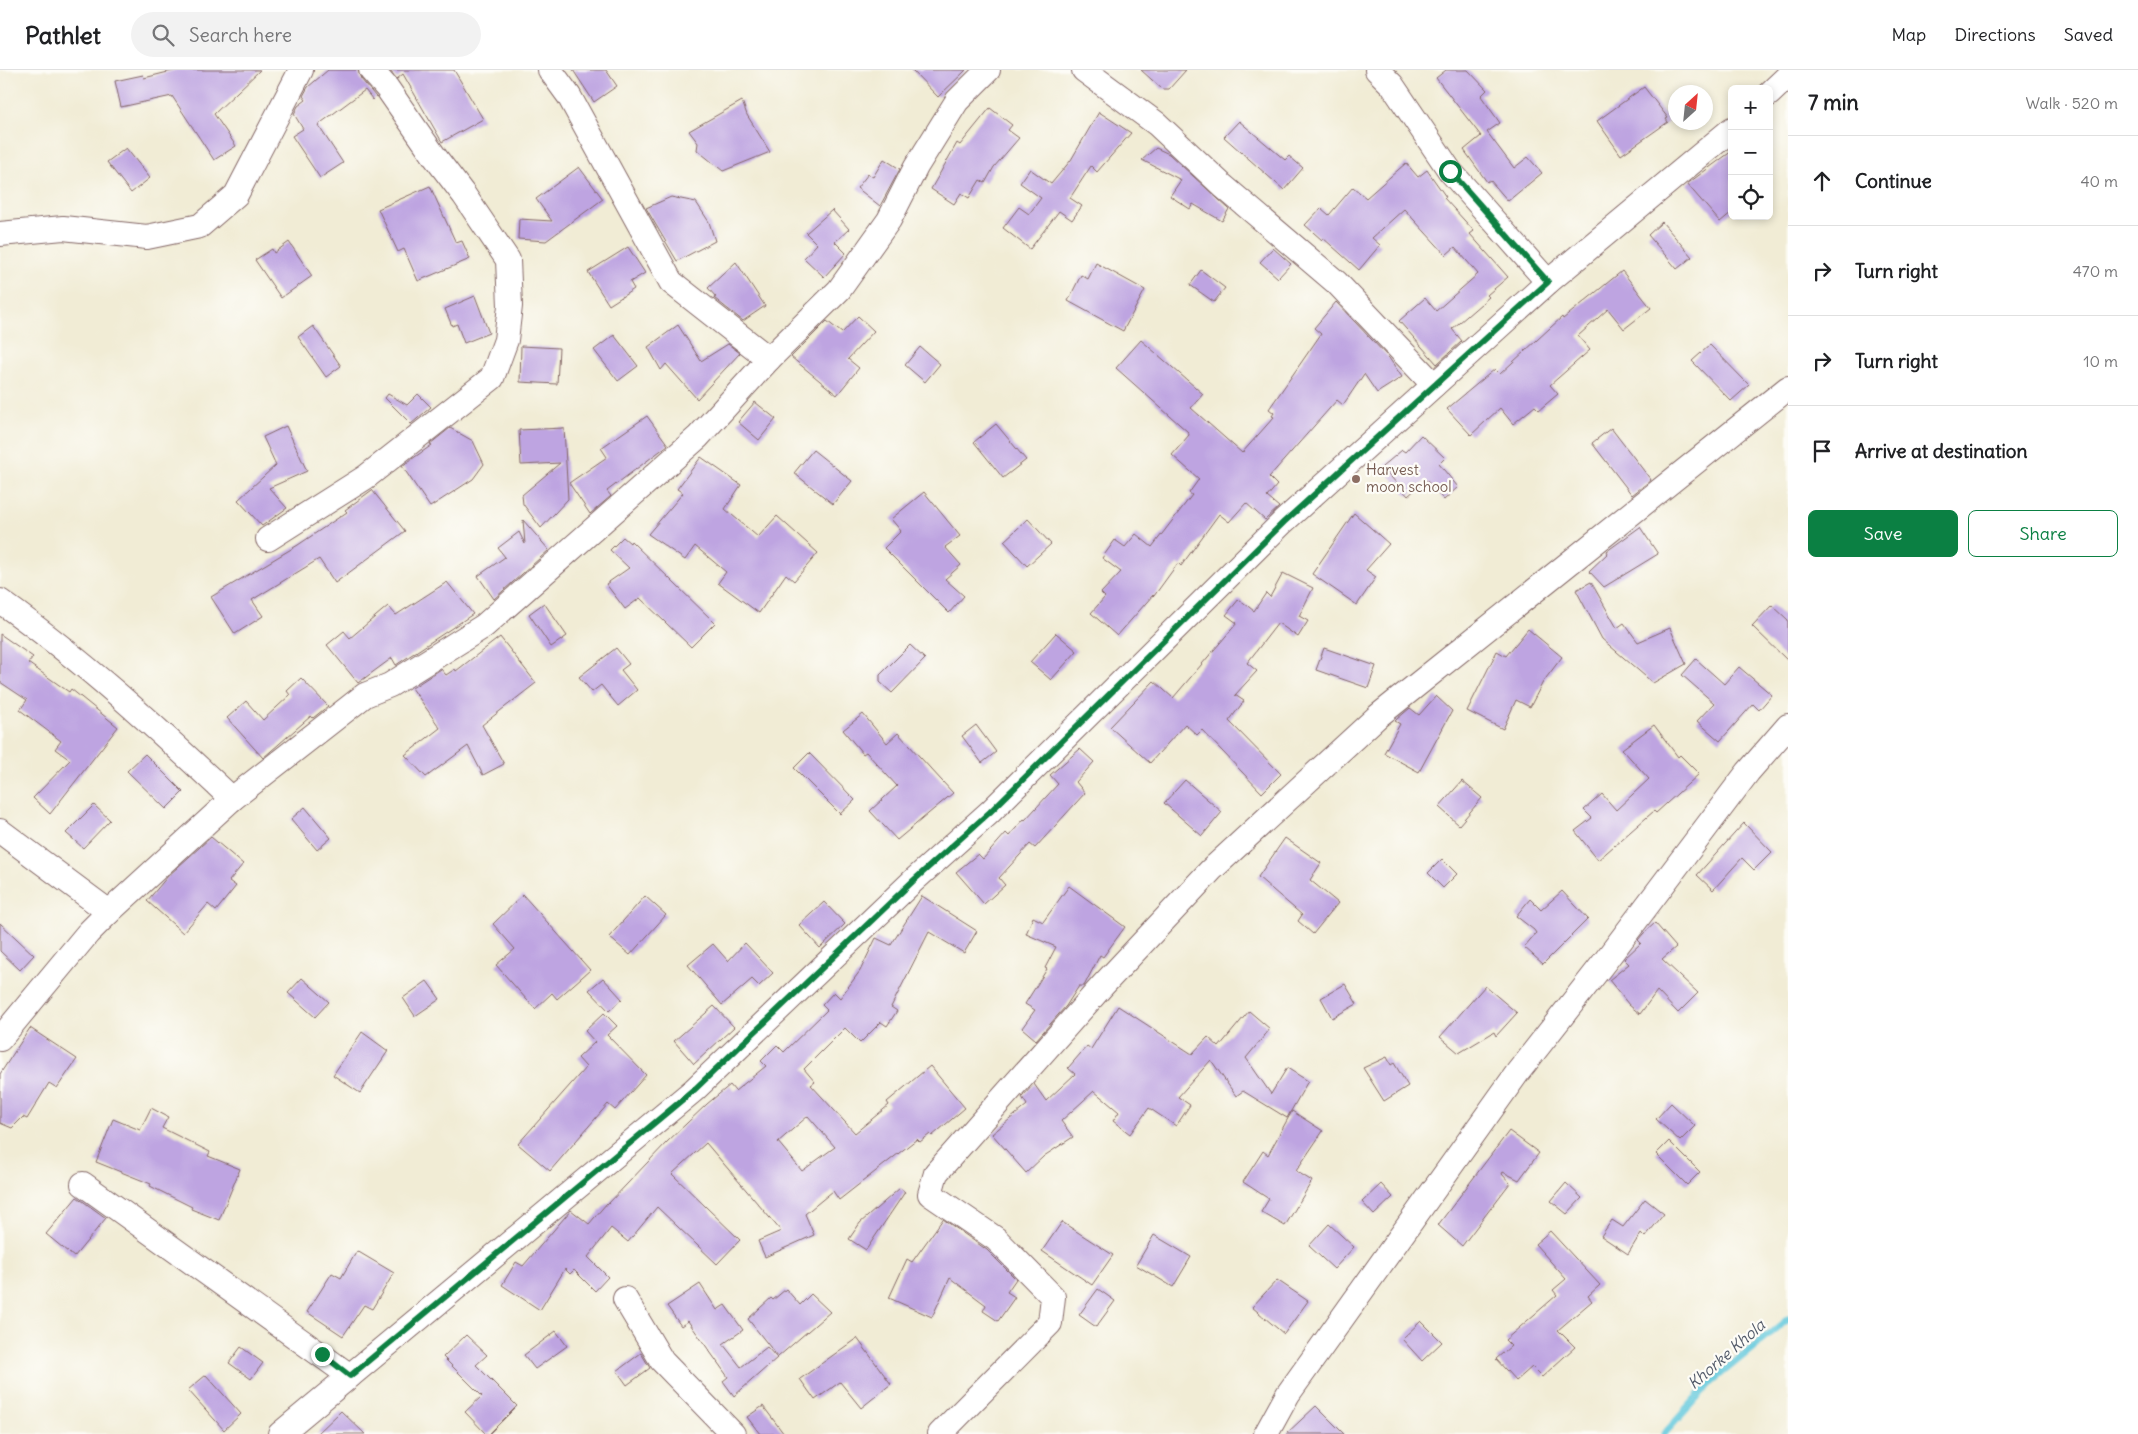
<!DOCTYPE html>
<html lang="en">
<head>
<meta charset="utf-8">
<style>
	body { margin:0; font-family:Delius,sans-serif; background:#f2f2f2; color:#202124 }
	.controls { position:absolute; right:15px; top:15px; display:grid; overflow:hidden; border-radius:8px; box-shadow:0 2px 8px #0003 }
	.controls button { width:45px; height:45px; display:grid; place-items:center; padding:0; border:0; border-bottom:1px solid #e0e0e0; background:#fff; color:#202124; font:25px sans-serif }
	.compass { position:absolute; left:1668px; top:15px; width:45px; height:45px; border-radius:50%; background:#fff; box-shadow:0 2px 8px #0003; rotate:27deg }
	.stop { position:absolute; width:15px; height:15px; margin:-11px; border:4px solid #0b8043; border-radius:50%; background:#fff }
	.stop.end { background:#0b8043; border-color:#fff; box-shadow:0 1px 5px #0008 }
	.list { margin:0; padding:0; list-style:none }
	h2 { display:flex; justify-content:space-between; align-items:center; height:65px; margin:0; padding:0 20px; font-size:21px }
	h2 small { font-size:16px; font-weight:400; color:#757577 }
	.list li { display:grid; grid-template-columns:32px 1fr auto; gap:15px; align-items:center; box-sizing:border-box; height:90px; padding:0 20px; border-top:1px solid #e0e0e0 }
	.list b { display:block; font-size:19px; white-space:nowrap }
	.list em { font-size:16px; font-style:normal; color:#757577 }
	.actions { display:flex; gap:10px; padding:15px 20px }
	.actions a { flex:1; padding:11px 0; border:1px solid #0b8043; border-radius:8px; text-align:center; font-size:18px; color:#0b8043 }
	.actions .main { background:#0b8043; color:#fff }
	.icon { flex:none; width:28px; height:28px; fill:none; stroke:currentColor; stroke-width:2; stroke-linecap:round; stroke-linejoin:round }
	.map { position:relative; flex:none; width:1788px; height:1364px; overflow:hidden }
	header { display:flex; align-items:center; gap:30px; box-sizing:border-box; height:70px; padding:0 25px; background:#fff; border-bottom:1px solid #e0e0e0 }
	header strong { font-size:24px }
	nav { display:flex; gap:28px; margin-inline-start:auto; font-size:18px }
	.search { width:350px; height:45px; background:#f2f2f2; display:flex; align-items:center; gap:12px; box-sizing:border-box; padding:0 18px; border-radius:28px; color:#757577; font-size:19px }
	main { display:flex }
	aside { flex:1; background:#fff }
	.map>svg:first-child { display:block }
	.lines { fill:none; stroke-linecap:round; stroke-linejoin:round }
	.stream { stroke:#60c8dc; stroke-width:7 }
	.building { fill:#bea4e1; fill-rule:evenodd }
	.minor-casing { stroke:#846766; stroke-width:26 }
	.minor { stroke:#fff; stroke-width:24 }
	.route { stroke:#0b8043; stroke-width:6 }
	.education-dot { fill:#8d6e63; stroke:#fdfcf7; stroke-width:2 }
	.labels { text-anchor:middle; stroke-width:4.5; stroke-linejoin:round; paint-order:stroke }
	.education-label { font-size:15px; fill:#785e54; stroke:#fdfcf7; text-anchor:start }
	.water-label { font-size:16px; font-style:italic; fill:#525a69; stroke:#fdfcf7 }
</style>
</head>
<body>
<header>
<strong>Pathlet</strong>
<div class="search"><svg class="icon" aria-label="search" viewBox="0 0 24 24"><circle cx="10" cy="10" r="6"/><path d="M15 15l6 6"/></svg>Search here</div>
<nav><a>Map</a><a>Directions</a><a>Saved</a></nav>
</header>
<main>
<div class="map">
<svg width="1788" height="1364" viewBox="0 0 1788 1364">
	<rect width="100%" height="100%" fill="#fdfcf7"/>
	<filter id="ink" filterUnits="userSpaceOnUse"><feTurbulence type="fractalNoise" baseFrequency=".02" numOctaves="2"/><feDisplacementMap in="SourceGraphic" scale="10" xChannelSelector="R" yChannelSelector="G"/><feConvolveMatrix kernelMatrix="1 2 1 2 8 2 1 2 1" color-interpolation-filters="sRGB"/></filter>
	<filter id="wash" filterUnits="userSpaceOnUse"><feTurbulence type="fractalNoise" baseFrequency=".0096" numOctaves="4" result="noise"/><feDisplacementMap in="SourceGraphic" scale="20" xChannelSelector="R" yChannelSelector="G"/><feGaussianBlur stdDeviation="1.12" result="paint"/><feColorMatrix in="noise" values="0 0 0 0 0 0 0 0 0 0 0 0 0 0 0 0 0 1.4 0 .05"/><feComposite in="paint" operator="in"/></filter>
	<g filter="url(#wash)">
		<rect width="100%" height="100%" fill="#f1ecd5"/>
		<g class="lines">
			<path class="stream" d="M1664,1364L1712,1311L1788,1249"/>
		</g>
		<g id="blocks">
			<g class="building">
				<path d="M176,0H260L214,44L236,76L214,90L172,26L121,37L115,11L143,5L144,8Z"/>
				<path d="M328,0H358L361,9L376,27L373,30L365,20L318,55L343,93L320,108L292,66L303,59L294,44L298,36L306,30L303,26L308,17Z"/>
				<path d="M389,0H454L483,49L442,72L403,4L397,9Z"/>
				<path d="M573,0H606L617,16L594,32Z"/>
				<path d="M912,0H966L938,27Z"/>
				<path d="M1141,0H1186L1169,19H1162Z"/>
				<path d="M1446,0H1468L1487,20L1481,26L1500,53L1487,62L1514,98L1528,87L1542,103L1508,131L1490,110L1487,112L1464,80L1481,66L1436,8Z"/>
				<path d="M1644,17L1668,48L1666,49L1668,52L1621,85L1597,51Z"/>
				<path d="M742,31L747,45L770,82L723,101L697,80L698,73L689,61Z"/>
				<path d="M990,38L1012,55L1008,60L1019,68L994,97L985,113L980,110L969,128L961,123L954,134L931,119L957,73L960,75Z"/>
				<path d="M1099,42L1131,63L1097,102L1091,96L1070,128L1082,136L1072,150L1059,141L1030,179L1003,158L1019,137L1029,144L1041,128L1020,113L1030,99L1051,114L1071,90Z"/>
				<path d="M1239,51L1285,90L1289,86L1303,98L1284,120L1224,67Z"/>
				<path d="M126,78L150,108L131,123L107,92Z"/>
				<path d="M1156,78L1169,84L1229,139L1222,151L1193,134L1190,139L1170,126L1181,110L1142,90Z"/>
				<path d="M1732,81V142L1720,152L1687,114Z"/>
				<path d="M884,89L900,99L880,136L857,118L868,104L873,107Z"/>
				<path d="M1406,93L1418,107L1427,100L1446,127L1444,128L1474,161L1470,164L1508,207L1487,225L1489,227L1452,259L1462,271L1437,294L1399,251L1425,228L1436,241L1478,204L1455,177L1446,185L1404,139L1372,168L1380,175L1359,200L1323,168L1322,170L1305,155L1321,138L1329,145L1353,117L1366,128Z"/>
				<path d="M579,97L603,129L546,171L518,169L519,149L552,151L536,129Z"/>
				<path d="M430,116L456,173L462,171L470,189L418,211L404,179L398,182L378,139Z"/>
				<path d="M671,127L696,132L709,152L715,171L677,191L646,138Z"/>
				<path d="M832,140L849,159L835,172L846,183L824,207L804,188L817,174L806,163Z"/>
				<path d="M1662,152L1692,187L1677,199L1648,165Z"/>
				<path d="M289,172L312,206L281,228L255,190L272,179L274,183Z"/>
				<path d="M628,177L645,203L630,212L634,219L609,235L588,202Z"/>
				<path d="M1273,178L1291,194L1278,208L1260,192Z"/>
				<path d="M736,192L765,236L743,251L714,228L716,227L708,218Z"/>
				<path d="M1096,193L1145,220L1123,261L1068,231L1081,205L1088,209Z"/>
				<path d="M1201,200L1225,218L1214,232L1190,215Z"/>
				<path d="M1622,201L1651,238L1624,259L1608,239L1578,266L1590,280L1550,315L1558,324L1539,340L1535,336L1513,354L1500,338L1471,365L1447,339L1495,299L1500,304L1562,247L1563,249Z"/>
				<path d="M475,226L489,263L464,273L457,254L452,256L445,239Z"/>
				<path d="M1336,232L1389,288L1402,307L1377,323L1364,304L1343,335L1337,330L1269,407L1277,415L1267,427L1279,437L1265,450L1246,433L1229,452L1219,444L1181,496L1178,493L1154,526L1153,525L1117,566L1091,543L1105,527L1101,523L1121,502L1102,488L1115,470L1125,477L1136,464L1152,477L1192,425L1189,423L1199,409L1172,385L1189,365L1188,362L1116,298L1141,270L1203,324L1191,338L1242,383L1274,347L1272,346L1274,343L1269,339L1321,264L1314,258Z"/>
				<path d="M858,246L874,261L848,289L859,298L837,325L791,287L827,251L842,263Z"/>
				<path d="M678,255L701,291L728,274L740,283L697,329L666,294L661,300L648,277Z"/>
				<path d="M313,256L341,296L326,307L298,267Z"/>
				<path d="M614,265L638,296L618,311L594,280Z"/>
				<path d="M1710,275L1749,315L1731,331L1692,291Z"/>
				<path d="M521,276L559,278L557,314L520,312Z"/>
				<path d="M920,277L940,294L925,312L905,295Z"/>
				<path d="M388,324L407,335L418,324L431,337L411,354L385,328Z"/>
				<path d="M755,332L776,349L759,370L738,352Z"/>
				<path d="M647,346L668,375L607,421L611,426L590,444L569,413L607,387L601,378Z"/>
				<path d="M996,354L1026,390L1003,408L974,372Z"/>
				<path d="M286,356L307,401L269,418L287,438L262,456L238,430L276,395L263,367Z"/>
				<path d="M450,358L473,371L484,394L473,409L430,437L402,396L432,375L430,374Z"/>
				<path d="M564,358L568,429L541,458L523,434L522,425L560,393L521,395L519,360Z"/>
				<path d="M1611,358L1651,410L1632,425L1592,373Z"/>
				<path d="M1421,365L1445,388L1439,394L1458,417L1444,430L1426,410L1408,426L1382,397L1402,380L1405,382Z"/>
				<path d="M813,380L852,411L833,434L794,403Z"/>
				<path d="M701,387L741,415L725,439L758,467L777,446L818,483L794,511L786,504L759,543L718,513L726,502L695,476L685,490L648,464L683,423L677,419Z"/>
				<path d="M372,420L405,461L335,513L319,489L252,530L263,546L235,564L211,527L298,475L347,442L345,440Z"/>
				<path d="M924,422L960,466L945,477L961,495L945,509L964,526L949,543L884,478L901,461L891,449Z"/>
				<path d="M1354,443L1389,474L1366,500L1376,507L1357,535L1312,504Z"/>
				<path d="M1028,449L1051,474L1027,496L1004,471Z"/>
				<path d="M523,450L549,480L494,529L478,506L505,487L498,478L519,462L525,474Z"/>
				<path d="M1640,457L1658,484L1604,517L1589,501L1608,483L1607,481Z"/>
				<path d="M623,467L630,473L631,471L715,553L691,577L640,528L625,539L606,514L629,498L610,480Z"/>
				<path d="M1283,503L1313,518L1299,546L1308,551L1298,567L1278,553L1247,593L1257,601L1235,625L1244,631L1229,651L1281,704L1262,723L1202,660L1197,665L1185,654L1150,693L1110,657L1154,611L1173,628L1237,553L1226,545L1239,529L1254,541L1266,523L1270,527Z"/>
				<path d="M447,512L473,544L396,595L392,588L358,613L327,575L344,561L350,568L388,536L396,545Z"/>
				<path d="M1591,512L1617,558L1624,553L1638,572L1670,558L1686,594L1653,613L1602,569L1576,520Z"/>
				<path d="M544,533L567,566L551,577L529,544Z"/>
				<path d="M1772,535L1788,550V591L1752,556Z"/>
				<path d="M1528,559L1562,587L1543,612L1530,637L1516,630L1503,659L1467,641L1497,581L1506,586Z"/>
				<path d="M1056,563L1077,581L1051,610L1030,592Z"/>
				<path d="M0,564L33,587L28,593L69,622L71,619L118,657L50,744L33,728L70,690L55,679L61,671L20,640L27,630L0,612Z"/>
				<path d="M500,567L536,613L482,655L504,694L483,705L468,676L426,707L405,685L440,658L412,618L441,599L446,605L455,599L456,601Z"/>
				<path d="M910,575L925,589L892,623L880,612V605Z"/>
				<path d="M616,578L629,594L621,600L637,620L618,636L601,615L592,622L579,607Z"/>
				<path d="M1324,578L1376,596L1368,618L1316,600Z"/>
				<path d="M1696,589L1724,614L1739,597L1772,625L1759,640L1753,634L1720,671L1697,651L1714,633L1682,605Z"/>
				<path d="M301,608L328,636L313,648L311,646L263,688L227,648L246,631L263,650L290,625L287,621Z"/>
				<path d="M1436,626L1452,641L1419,702L1384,683L1400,654L1395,651L1397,649L1410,638L1419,645Z"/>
				<path d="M863,644L887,673L898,663L953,723L897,770L870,741L897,716L866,682L863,684L843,660Z"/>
				<path d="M976,655L996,682L982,693L962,666Z"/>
				<path d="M1654,655L1678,687L1680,685L1699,704L1656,743L1654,741L1598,790L1575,761L1592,748L1584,740L1602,724L1616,740L1649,709L1622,679Z"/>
				<path d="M1080,679L1094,692L1076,712L1085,723L1035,778L1030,774L999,808L1005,815L984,834L956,802L978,784L983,789L1006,763L1009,766L1024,749L1025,750L1058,714L1050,705Z"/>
				<path d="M809,683L855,730L840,744L794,698Z"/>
				<path d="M145,684L183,722L166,739L127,701Z"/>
				<path d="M1185,710L1222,742L1202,766L1164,733Z"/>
				<path d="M1462,711L1482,728L1459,755L1439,737Z"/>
				<path d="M94,735L110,750L83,778L66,763Z"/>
				<path d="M305,737L331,768L317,780L291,749Z"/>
				<path d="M1744,753L1772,782L1754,800L1742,788L1713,820L1697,805Z"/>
				<path d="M211,767L243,794L229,811L236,816L216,841L208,834L183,863L147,831L168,806Z"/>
				<path d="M1285,768L1321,793L1310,810L1338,833L1313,864L1298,851L1302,845L1258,807Z"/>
				<path d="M1442,789L1457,804L1443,818L1428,803Z"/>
				<path d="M1069,816L1125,857L1103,887L1100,885L1084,916H1079L1066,936L1036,970L1022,958L1035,940L1025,934L1047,899L1045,898L1056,877L1026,864L1033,847L1043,852Z"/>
				<path d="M1562,821L1588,849L1543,894L1524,877L1536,863L1534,860L1516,846L1530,829L1541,840Z"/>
				<path d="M523,825L590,900L557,929L552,923L535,939L496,895L515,879L493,854Z"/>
				<path d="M645,826L666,845L630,885L609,867Z"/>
				<path d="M922,826L977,861L964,883L929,862L891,937L897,941L887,956L881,952L860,973L845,958L804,999L815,1012L811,1015L855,1063L889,1035L887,1032L930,996L965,1038L932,1066L930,1064L920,1072L917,1069L839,1130L833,1121L805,1144L814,1165L765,1187L758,1171L781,1161L706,1073L672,1104L740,1170L717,1194L657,1137L628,1172L611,1158L588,1187L608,1207L595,1221L574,1200L570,1204L565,1199L540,1240L502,1215L516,1192L523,1196L571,1140L589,1154L607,1133L608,1134L667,1072L707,1034L730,1015L735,1021L766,996L761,991L777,975L784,982L827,940L822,935L834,922L840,928L860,901L876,868L891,875ZM808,1046L835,1077L802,1101L778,1072Z"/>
				<path d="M824,832L845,854L820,878L799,855Z"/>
				<path d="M0,853L34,885L20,900L0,881Z"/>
				<path d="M1655,853L1676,877L1662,889L1698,923L1678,943L1657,921L1640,944L1629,935L1609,910L1629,894L1624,889L1641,873L1638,870L1643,864Z"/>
				<path d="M745,873L773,903L759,916L752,909L722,935L688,895L713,874L728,891Z"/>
				<path d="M302,908L329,932L315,947L288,923Z"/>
				<path d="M603,908L622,929L609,941L589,920Z"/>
				<path d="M427,911L440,929L415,946L403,928Z"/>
				<path d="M1345,914L1357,934L1332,948L1321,928Z"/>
				<path d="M1485,916L1517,943L1496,966L1494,962L1459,983L1440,967Z"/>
				<path d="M714,936L734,957L694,994L674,971Z"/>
				<path d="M1118,936L1192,984L1208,967L1219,977L1249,941L1270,959L1246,988L1271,1024L1287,998L1308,1011L1287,1048L1243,1021L1236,1026L1211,990L1178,1027L1190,1035L1176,1056L1149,1038L1130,1064L1113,1051L1119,1042L1094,1021L1061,1051L1073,1067L1044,1086L1026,1103L992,1064L1027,1035L1022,1027L1034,1014L1046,1031L1075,1004L1068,998L1087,976L1091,979Z"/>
				<path d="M604,943L617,956L607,965L646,1005L615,1040L608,1034L550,1101L518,1074L586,997L578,988L595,972L585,961Z"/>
				<path d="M30,958L77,989L57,1018L49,1013L27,1049L23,1047L12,1058L0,1053V1004Z"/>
				<path d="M362,962L388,981L360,1023L333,1005Z"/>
				<path d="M1387,987L1391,995L1394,993L1408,1016L1384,1031L1363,998Z"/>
				<path d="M1671,1033L1695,1056L1680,1071L1656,1049Z"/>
				<path d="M151,1038L168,1047L162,1058L210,1082L208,1086L240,1099L219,1150L191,1139L192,1137L150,1116L151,1114L96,1092L113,1049L140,1060Z"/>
				<path d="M1292,1041L1323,1061L1296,1101L1312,1111L1285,1156L1261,1142L1269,1129L1243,1112L1263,1081L1268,1085Z"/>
				<path d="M1509,1061L1539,1083L1519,1110L1503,1102L1502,1104L1510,1113L1462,1176L1438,1155Z"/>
				<path d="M1669,1071L1700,1102L1687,1115L1656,1084Z"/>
				<path d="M1566,1113L1582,1128L1567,1144L1551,1131Z"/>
				<path d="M1381,1114L1393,1127L1374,1145L1362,1132Z"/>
				<path d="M900,1118L905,1122L866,1180L849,1169L860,1153Z"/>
				<path d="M77,1127L106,1148L74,1187L46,1164Z"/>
				<path d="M1645,1129L1664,1144L1645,1167L1641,1163L1628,1184L1601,1166L1612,1150L1623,1157Z"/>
				<path d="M943,1149L987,1180L1016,1209L1007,1222L1015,1227L998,1251L983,1241L986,1235L950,1208L932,1247L889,1228L907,1189L912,1192Z"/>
				<path d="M1062,1152L1113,1185L1092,1215L1042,1181Z"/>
				<path d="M1329,1154L1354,1177L1334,1199L1309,1176Z"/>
				<path d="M1550,1161L1600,1215L1588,1226L1592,1231L1558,1260L1575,1277L1542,1307L1532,1297L1516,1311L1496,1289L1511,1276L1505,1270L1557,1225L1553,1220L1566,1209L1535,1174Z"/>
				<path d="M1154,1165L1191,1187L1173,1217L1136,1195Z"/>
				<path d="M357,1181L394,1203L372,1239L364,1235L343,1266L307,1242L332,1203L341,1208Z"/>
				<path d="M1277,1210L1308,1231L1284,1264L1252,1237Z"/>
				<path d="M700,1214L717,1240L725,1235L743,1260L723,1274L741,1297L767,1277L777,1288L734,1326L723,1311L728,1307L688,1251L681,1256L667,1236Z"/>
				<path d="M786,1219L800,1235L811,1224L830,1242L778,1287L748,1249L771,1228L773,1230Z"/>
				<path d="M1098,1219L1115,1231L1096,1257L1079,1245Z"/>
				<path d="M1421,1251L1442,1272L1422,1291L1402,1269Z"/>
				<path d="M556,1261L567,1276L535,1299L524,1285Z"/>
				<path d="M466,1265L487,1285L476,1295L517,1336L489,1364H486L465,1342L482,1326L443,1287Z"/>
				<path d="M857,1268L891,1314L861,1338L840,1312L815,1330L800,1309Z"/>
				<path d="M241,1277L263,1293L251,1309L229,1293Z"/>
				<path d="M641,1283L650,1298L627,1315L617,1301Z"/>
				<path d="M206,1305L241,1344L224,1360L188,1320Z"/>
				<path d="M763,1336L784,1364H760L747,1347Z"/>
				<path d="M1316,1336L1344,1364H1286Z"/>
				<path d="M341,1341L365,1364H317Z"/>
			</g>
		</g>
	</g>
	<g filter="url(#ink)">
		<use href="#blocks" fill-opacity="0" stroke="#846766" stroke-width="1"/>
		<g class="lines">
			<g class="minor-casing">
				<g id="minor">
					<path d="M550,0L569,26L671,212L769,289"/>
					<path d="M1084,0L1157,54L1223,116L1337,213L1434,315"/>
					<path d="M1377,0L1392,15L1450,101L1548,212"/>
					<path d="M1769,24L1788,6"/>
					<path d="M0,164L63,158L147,167L200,156L236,125L301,0"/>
					<path d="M268,469L366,407L492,308L506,270L510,236L508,190L464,125L435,87L387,18L371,0"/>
					<path d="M0,531C83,590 158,659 232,729"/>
					<path d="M0,761L109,842"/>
					<path d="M0,969L88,863L109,842L232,729L365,625L390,615L484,556L698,367L769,289L839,220L889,150L916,97L957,31L988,0"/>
					<path d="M83,1114L350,1306"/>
					<path d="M625,1229L662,1291L733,1364"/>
					<path d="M280,1364L694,1020L913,811L990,742L1283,452L1548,212L1732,59"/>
					<path d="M940,1364L1050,1253L1053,1227L996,1169L930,1124L936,1103L1103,915L1211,800L1378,646L1788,318"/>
					<path d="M1266,1364L1288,1324L1518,1002L1606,890L1748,702L1788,656"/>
				</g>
			</g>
			<use href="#minor" class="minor"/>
		</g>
	</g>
	<g class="lines" filter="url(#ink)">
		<path class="route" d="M322,1284L350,1306L694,1020L913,811L990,742L1284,452L1548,212L1450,101"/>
	</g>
	<circle class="education-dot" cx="1356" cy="409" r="5"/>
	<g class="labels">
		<g class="education-label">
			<text x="1366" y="405">Harvest<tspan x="1366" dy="17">moon school</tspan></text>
		</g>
		<g class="water-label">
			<text transform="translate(1726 1284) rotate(-41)" y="6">Khorke Khola</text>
		</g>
	</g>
</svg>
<div class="controls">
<button>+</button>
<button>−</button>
<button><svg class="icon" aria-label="locate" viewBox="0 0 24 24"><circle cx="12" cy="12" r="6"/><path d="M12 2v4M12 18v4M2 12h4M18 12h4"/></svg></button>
</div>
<svg class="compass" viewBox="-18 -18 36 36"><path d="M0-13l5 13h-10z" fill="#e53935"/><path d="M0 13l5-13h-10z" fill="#757577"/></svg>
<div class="stop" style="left:1450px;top:101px"></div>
<div class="stop end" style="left:322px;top:1284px"></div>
</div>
<aside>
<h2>7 min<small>Walk · 520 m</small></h2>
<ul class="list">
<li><svg class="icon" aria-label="ahead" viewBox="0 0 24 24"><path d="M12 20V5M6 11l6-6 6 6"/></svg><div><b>Continue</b></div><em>40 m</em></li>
<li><svg class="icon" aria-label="right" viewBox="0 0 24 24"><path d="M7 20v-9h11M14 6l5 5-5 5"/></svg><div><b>Turn right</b></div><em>470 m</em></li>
<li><svg class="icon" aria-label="right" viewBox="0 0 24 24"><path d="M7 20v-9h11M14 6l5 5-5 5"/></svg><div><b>Turn right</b></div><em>10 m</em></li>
<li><svg class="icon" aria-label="arrive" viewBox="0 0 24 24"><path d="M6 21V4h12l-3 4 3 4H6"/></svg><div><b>Arrive at destination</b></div></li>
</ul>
<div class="actions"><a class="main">Save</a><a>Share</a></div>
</aside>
</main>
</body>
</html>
